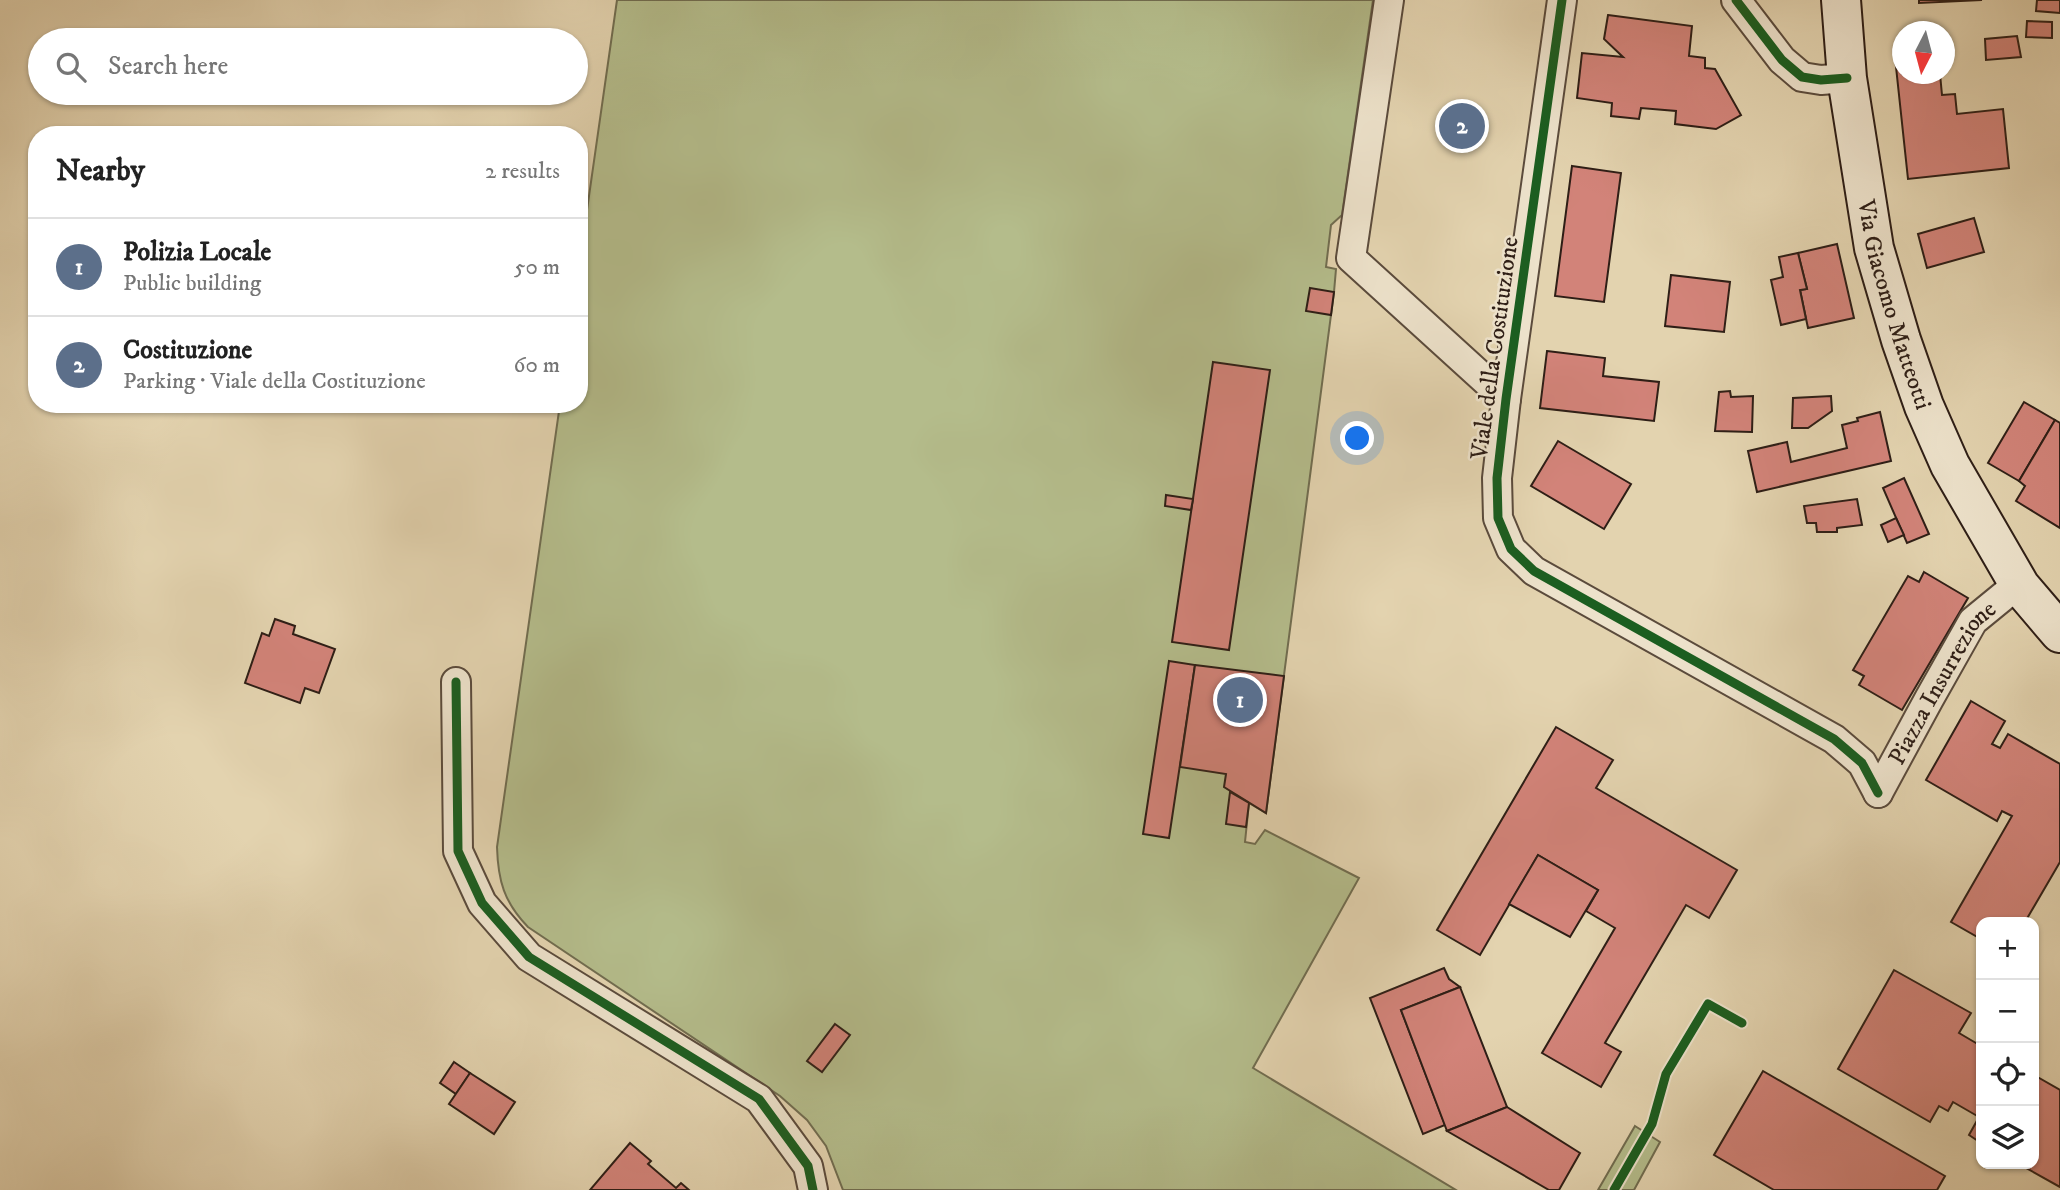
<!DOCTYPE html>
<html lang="en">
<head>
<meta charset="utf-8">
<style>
	body { margin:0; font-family:"IM FELL DW Pica",serif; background:#f6f6f6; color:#222 }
	.controls { position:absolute; right:21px; bottom:21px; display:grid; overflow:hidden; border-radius:14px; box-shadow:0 2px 5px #0004 }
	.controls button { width:63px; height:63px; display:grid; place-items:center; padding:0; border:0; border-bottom:2px solid #e0e0e0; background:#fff; color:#222; font:35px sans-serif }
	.compass { position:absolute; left:1892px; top:21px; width:63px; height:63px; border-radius:50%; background:#fff; box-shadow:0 2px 5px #0004; rotate:186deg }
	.you { position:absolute; left:1358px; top:439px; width:24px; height:24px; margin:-18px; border:5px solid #fff; border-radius:50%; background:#1a73e8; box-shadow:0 0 0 10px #1a73e833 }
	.badge { display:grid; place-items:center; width:46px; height:46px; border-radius:50%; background:#0b8043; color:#fff; font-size:23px; font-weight:700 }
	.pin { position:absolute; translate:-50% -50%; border:4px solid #fff; box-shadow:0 2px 7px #0006 }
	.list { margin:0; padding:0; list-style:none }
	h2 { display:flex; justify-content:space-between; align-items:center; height:91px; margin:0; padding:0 28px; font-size:30px }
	h2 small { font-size:23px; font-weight:400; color:#767676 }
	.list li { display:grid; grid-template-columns:46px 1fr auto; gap:21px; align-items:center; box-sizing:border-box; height:98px; padding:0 28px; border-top:2px solid #e0e0e0 }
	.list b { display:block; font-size:26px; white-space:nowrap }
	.list p { margin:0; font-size:23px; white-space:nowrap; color:#767676 }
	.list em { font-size:23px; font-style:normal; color:#767676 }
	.icon { flex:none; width:38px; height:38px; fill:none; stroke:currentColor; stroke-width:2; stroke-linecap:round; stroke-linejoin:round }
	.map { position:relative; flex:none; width:2060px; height:1190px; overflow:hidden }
	.search { position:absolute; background:#fff; box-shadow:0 2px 5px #0004; left:28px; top:28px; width:560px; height:77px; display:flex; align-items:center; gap:18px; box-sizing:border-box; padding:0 24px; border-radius:38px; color:#767676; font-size:26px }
	.panel { position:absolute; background:#fff; box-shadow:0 2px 5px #0004; left:28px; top:126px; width:560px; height:287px; border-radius:28px }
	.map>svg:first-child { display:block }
	.green { fill:#b4bc8b; stroke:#716d50; stroke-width:2 }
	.building { fill:#d28379; stroke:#2e1e16; stroke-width:2 }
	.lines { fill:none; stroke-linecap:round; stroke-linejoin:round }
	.minor-casing { stroke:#5b4b3c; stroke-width:32 }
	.secondary-casing { stroke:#2e1e16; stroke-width:42 }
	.minor { stroke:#ede2cb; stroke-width:28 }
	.secondary { stroke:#ede2cb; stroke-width:38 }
	.cycleway-casing { stroke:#ede2cb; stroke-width:13 }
	.cycleway { stroke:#1b5e20; stroke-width:9 }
	.labels { text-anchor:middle; stroke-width:5; stroke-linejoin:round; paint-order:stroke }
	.street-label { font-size:24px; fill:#2e1e16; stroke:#ede2cb }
</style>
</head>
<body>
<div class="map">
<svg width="2060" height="1190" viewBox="0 0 2060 1190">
	<rect width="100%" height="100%" fill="#e3d3af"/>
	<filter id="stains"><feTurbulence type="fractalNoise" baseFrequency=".00286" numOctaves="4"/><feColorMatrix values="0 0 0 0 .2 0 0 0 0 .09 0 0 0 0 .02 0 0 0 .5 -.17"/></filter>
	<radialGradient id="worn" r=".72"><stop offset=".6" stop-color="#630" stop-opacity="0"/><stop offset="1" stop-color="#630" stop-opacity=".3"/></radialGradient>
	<g class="green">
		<path d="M617,0H1373L1342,215L1331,225L1326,267L1336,269L1334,292L1266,813L1249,803L1245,842L1255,844L1265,830L1359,878L1253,1068L1456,1190H843L826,1146L807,1120L780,1096L528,927C504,902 498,881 497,847L560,404H579V266Z"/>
		<path d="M1635,1126L1660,1142L1634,1190H1598Z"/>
	</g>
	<g class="building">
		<path d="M1919,0H1982L1919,3Z"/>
		<path d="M2037,0H2060V13L2036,11Z"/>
		<path d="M1608,15L1692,26L1689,56L1705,58V68L1715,69L1741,115L1716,129L1675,124L1676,111L1641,108L1639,119L1611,116L1612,103L1577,98L1582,53L1623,57L1604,39Z"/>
		<path d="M2027,21L2052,22V38L2026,37Z"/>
		<path d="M2017,36L2021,57L1986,60L1985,39Z"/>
		<path d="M1902,47V74H1940L1942,95L1955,94L1957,114L2003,109L2009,168L1908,179L1894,48Z"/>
		<path d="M1572,166L1621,173L1604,302L1555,296Z"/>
		<path d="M1974,218L1984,252L1927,268L1918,234Z"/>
		<path d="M1837,244L1854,318L1808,328L1800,290L1807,289L1798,253Z"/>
		<path d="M1798,253L1807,289L1800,290L1806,319L1781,325L1771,280L1783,277L1779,257Z"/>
		<path d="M1671,275L1730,282L1724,332L1665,326Z"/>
		<path d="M1310,288L1334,292L1331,315L1306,311Z"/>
		<path d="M1547,351L1605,358L1603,376L1659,382L1654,421L1540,408Z"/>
		<path d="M1213,362L1270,370L1229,650L1172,642Z"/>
		<path d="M1730,391L1731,397L1753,396L1752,432L1715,431L1719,392Z"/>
		<path d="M1831,396L1832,411L1808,428H1792L1793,398Z"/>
		<path d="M2024,402L2055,420L2019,481L1988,463Z"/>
		<path d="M1880,412L1891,461L1757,492L1748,451L1787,442L1791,462L1847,448L1842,425L1858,421L1857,418Z"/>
		<path d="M2055,420L2060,423V528L2016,501L2025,486L2019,481Z"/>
		<path d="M1558,441L1631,484L1604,529L1531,486Z"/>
		<path d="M1904,478L1929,534L1907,543L1883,488Z"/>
		<path d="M1166,495L1193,499L1191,510L1165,506Z"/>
		<path d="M1857,499L1862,525L1837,528V532H1817L1816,523H1807L1804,506Z"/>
		<path d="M1896,518L1904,535L1888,542L1881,525Z"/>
		<path d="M1924,572L1968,598L1902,710L1859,685L1864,676L1853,670L1908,576L1919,582Z"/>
		<path d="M275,619L295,626L293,634L335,649L319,693L305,688L300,703L245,683L262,633L269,636Z"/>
		<path d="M1169,661L1195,665L1169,838L1143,834Z"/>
		<path d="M1195,665L1284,676L1266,813L1224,787L1226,774L1180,767Z"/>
		<path d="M1971,701L2005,721L1992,744L2000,748L2008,734L2060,764V862L2025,922H1981V939L1951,922L2012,816L2002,811L1997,821L1926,780Z"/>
		<path d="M1556,727L1613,760L1596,788L1737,870L1709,918L1686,905L1605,1043L1621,1052L1601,1087L1542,1053L1615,928L1586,911L1598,890L1538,855L1480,955L1437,930Z"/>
		<path d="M1230,792L1249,803L1246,827L1226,824Z"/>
		<path d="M1538,855L1598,890L1570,937L1509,904Z"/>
		<path d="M1444,968L1449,979L1460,987L1401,1010L1445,1125L1423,1134L1370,998Z"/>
		<path d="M1894,970L1971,1013L1959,1033L1981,1046V1143L1969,1135L1979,1117L1953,1102L1948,1111L1939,1106L1930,1122L1838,1069Z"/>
		<path d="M1460,987L1507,1107L1447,1131L1401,1010Z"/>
		<path d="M835,1024L850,1035L822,1072L807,1061Z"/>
		<path d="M454,1062L470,1073L456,1094L440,1083Z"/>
		<path d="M1763,1071L1945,1176L1937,1190H1774L1714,1155Z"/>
		<path d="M470,1073L515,1102L494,1134L449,1104Z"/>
		<path d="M2034,1075L2060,1090V1187L2019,1164H2034Z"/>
		<path d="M1507,1107L1580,1153L1559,1190H1549L1447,1131Z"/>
		<path d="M630,1143L651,1161L648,1164L676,1188L681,1183L689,1190H590Z"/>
	</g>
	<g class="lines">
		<g class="minor-casing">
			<g id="minor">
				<path d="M1389,0L1351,258L1506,399"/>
				<path d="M1562,0L1506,399L1497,478L1498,518L1511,549L1534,571L1834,739L1862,763L1878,793"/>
				<path d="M1736,0L1782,60L1802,77L1821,80L1847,78"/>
				<path d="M456,682L458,851L482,903L529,957L759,1099L808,1166L813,1190"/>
				<path id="s1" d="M1878,793L1929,699L1973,621L2006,594L2020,586"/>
			</g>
		</g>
		<g class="secondary-casing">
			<g id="secondary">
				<path id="s2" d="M1841,0L1847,78L1874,248L1901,340L1924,406L1950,465L2020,586L2060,633"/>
			</g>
		</g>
		<use href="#minor" class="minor"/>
		<use href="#secondary" class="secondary"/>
		<g class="cycleway-casing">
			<g id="cycleway">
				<path d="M1562,0L1506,399L1497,478L1498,518L1511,549L1534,571L1834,739L1862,763L1878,793"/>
				<path d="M1736,0L1782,60L1802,77L1821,80L1847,78"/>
				<path d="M456,682L458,851L482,903L529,957L759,1099L808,1166L813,1190"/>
				<path d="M1614,1190L1652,1124L1666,1074L1708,1004L1742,1023"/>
			</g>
		</g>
		<use href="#cycleway" class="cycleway"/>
	</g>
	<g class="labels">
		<g class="street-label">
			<text dy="8" stroke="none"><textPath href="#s2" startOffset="310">Via Giacomo Matteotti</textPath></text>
			<text transform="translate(1494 348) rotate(-82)" y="8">Viale della Costituzione</text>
			<text dy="8" stroke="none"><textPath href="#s1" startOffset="128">Piazza Insurrezione</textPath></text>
		</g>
	</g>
	<rect width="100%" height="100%" filter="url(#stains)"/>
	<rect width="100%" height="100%" fill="url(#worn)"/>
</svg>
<div class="controls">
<button>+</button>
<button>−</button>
<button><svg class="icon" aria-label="locate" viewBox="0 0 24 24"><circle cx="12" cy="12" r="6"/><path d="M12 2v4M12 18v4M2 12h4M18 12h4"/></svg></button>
<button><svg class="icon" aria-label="layers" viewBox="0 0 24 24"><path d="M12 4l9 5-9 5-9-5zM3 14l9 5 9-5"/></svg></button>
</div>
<svg class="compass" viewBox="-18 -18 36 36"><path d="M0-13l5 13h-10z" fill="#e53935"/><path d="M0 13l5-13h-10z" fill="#767676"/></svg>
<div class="you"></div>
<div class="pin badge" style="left:1240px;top:700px;background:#5c6f8a">1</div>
<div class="pin badge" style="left:1462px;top:126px;background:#5c6f8a">2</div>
<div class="search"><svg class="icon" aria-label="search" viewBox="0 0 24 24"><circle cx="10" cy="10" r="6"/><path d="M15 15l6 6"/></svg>Search here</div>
<section class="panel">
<h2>Nearby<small>2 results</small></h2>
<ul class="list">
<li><span class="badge" style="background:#5c6f8a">1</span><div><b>Polizia Locale</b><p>Public building</p></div><em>50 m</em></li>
<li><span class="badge" style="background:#5c6f8a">2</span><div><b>Costituzione</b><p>Parking · Viale della Costituzione</p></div><em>60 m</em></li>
</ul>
</section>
</div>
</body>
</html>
